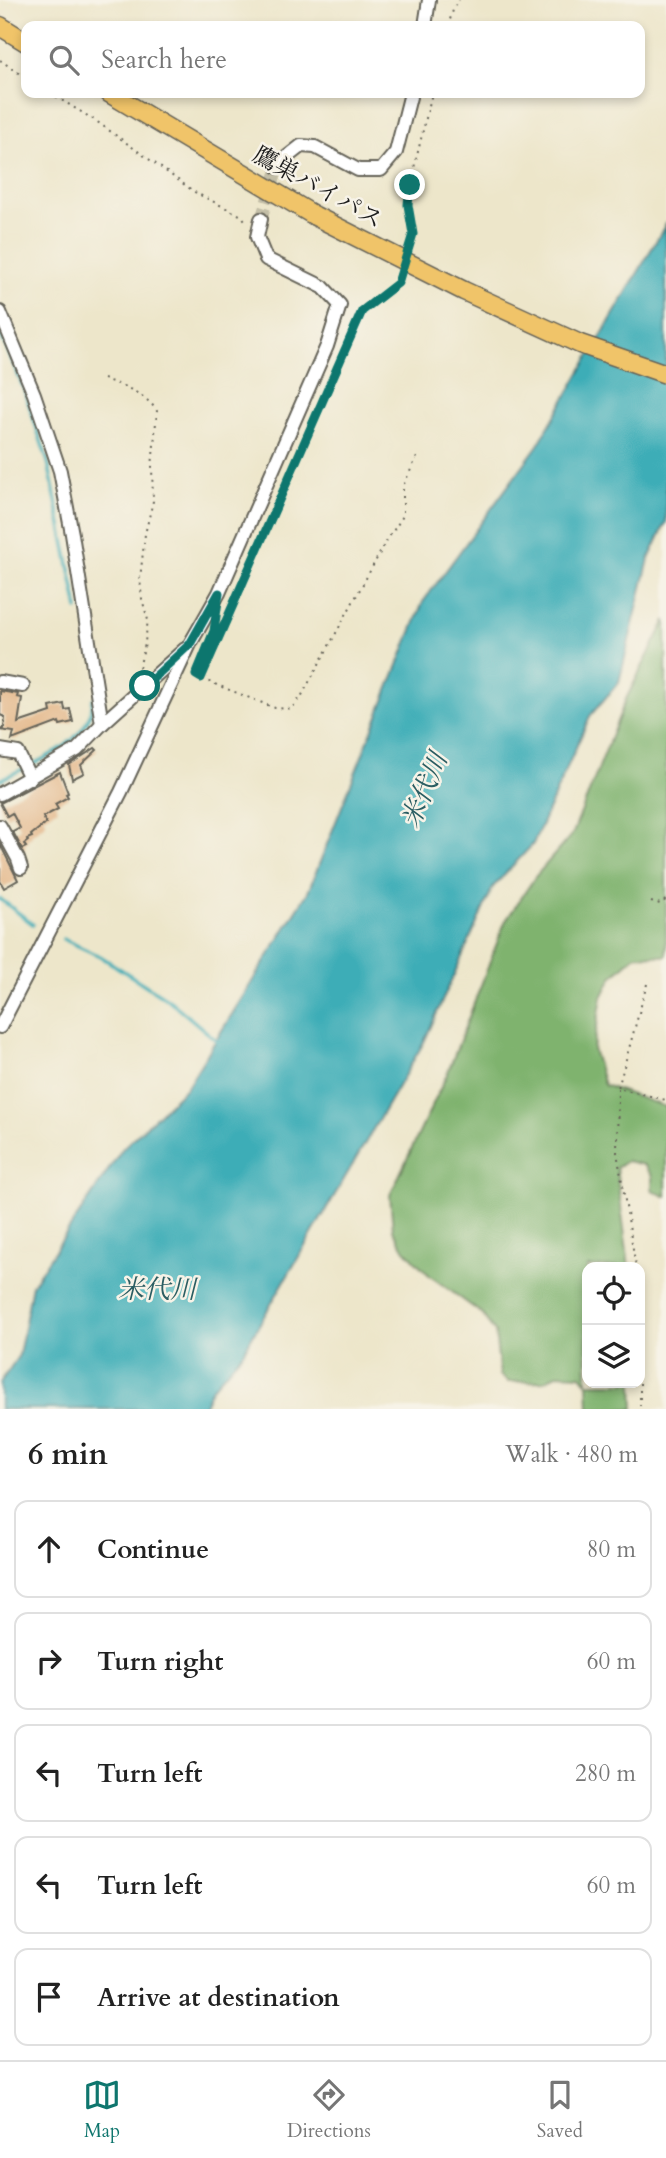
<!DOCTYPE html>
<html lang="en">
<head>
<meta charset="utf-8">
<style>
	body { margin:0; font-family:Cardo,"Noto Serif JP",serif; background:#f2f2f2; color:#222 }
	.controls { position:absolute; right:21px; bottom:21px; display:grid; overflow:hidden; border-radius:14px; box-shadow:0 4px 10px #0003 }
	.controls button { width:63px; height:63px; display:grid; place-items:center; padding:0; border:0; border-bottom:2px solid #e0e0e0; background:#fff; color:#222; font:35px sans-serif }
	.stop { position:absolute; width:21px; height:21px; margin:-16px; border:5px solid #0f766e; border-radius:50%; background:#fff }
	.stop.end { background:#0f766e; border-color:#fff; box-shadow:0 2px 7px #0008 }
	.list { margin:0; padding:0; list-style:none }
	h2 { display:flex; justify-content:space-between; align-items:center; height:91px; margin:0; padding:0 28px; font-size:30px }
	h2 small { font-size:23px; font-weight:400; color:#767676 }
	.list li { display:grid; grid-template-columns:46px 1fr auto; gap:21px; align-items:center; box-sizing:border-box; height:98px; margin:0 14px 14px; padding:0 14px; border:2px solid #e0e0e0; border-radius:14px }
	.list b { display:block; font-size:26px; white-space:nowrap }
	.list em { font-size:23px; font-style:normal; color:#767676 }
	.icon { flex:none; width:38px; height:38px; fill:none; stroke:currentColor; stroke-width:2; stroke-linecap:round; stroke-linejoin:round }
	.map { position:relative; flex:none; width:666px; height:1409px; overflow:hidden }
	.search { position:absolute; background:#fff; box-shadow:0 4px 10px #0003; left:21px; right:21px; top:21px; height:77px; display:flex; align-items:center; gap:18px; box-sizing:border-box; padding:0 24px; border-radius:14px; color:#767676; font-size:26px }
	.sheet { height:651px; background:#fff }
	nav { display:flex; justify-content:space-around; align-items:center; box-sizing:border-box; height:98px; border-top:2px solid #e0e0e0; background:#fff; font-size:19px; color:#767676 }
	nav a { display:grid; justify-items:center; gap:4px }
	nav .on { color:#0f766e }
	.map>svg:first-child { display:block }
	.forest { fill:#7fb36e; stroke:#4e6845; stroke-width:2 }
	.water { fill:#3cadb7; stroke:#2c646a; stroke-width:2 }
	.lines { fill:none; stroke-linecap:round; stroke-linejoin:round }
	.stream { stroke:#3cadb7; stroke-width:3.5 }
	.building { fill:#e3b687 }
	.minor-tunnel { stroke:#c3bea7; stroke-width:12; stroke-dasharray:12 6; stroke-linecap:butt }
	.minor-casing { stroke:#656359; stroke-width:16 }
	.highway-casing { stroke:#656359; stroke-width:21 }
	.path { stroke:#656359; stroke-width:2; stroke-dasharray:2 5; stroke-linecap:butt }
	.minor { stroke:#fff; stroke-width:12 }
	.highway { stroke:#f0c469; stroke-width:18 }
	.highway-bridge-casing { stroke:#656359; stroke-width:21; stroke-linecap:butt }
	.highway-bridge { stroke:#f0c469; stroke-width:18 }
	.route { stroke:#0f766e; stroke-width:9 }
	.labels { text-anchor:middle; stroke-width:5; stroke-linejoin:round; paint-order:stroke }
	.street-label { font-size:24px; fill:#1c1c1c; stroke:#f7f3e8 }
	.water-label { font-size:26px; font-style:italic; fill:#2a5d62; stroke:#f7f3e8 }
</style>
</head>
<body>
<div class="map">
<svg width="666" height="1409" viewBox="0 0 666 1409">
	<rect width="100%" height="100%" fill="#f7f3e8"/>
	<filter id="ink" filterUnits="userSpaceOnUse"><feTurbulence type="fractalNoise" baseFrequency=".0143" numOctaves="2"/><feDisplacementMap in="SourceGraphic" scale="14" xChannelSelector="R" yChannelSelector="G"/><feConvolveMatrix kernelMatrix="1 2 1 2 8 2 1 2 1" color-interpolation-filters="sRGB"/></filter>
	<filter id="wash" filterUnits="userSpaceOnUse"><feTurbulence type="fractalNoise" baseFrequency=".00686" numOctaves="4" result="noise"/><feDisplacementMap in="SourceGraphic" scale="28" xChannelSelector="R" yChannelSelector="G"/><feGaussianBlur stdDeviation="1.57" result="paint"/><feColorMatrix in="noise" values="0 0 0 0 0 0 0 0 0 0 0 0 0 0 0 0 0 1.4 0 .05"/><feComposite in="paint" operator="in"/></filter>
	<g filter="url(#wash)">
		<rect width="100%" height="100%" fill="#ede6ca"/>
		<g class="forest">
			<path d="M666,620V956L636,955L612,977L602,997L593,1049L604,1085L666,1107V1197L652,1190V1176L644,1165L627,1161L616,1168L629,1267H587V1382L581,1375L557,1374L545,1381L508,1382L500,1375L495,1332L481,1313L429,1275L405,1250L393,1230L390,1195L448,1072L505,922L535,877L573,833L626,699Z"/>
			<path d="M588,1383H633L634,1409H589Z"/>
		</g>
		<path class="water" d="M666,224V522L649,559L619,682L590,716L533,844L493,887L424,1042L242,1354L211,1389L202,1409H0V1383L19,1355L32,1285L123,1148L186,1088L308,892L423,602L538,445Z"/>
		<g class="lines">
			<g class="stream">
				<path d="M0,332L23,387L48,462L78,609"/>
				<path d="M0,780C35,762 91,745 93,699"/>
				<path d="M0,899L33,924"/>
				<path d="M63,939L100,956L170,1001L216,1040"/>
			</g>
		</g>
		<g id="blocks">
			<g class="building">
				<path d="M0,691L18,694L17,697L22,698L18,723L51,712L50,707L64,704L65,710L70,709L73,722L60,725L59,722L12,740L14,732L0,730L4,728L5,717L0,715Z"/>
				<path d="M95,748L97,750L81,765L84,773L72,779L69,765Z"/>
				<path d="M60,772L68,793L66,794L68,797L55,804L58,809L43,817L46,823L31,835L32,837L27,839L28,841L24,844L26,847L22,849L13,832L20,828L12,813L7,816L0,803Z"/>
				<path d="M0,844L18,880L4,888L0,881Z"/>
			</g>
		</g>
	</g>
	<g filter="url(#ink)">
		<use href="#blocks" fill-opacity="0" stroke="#656359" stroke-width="2"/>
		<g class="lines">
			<path class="minor-tunnel" d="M261,219L278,167"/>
			<g class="minor-casing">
				<g id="minor">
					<path d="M425,26L429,0"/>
					<path d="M278,167L287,157L301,146L315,147L358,170H381L396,152L411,93"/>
					<path d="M0,312L34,394L60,471L72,534L102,724"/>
					<path d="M0,682L23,686"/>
					<path d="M0,750L18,753L30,778"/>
					<path d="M0,794L77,750L102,724L185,649"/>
					<path d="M0,826L18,859L21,868"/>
					<path d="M0,1027L121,792L190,644L219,593L327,346L340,305L323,287L266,259L257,237L261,219"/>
				</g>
			</g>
			<g class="highway-casing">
				<g id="highway">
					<path d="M0,26L26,42"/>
					<path d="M109,93L315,216"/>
				</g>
			</g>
			<g class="path">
				<path d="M448,26L454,7L459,0"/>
				<path d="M0,60L26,78"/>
				<path d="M50,93L96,121L196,193L242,216L247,223"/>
				<path d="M409,249L413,234L408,205L410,185L432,93"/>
				<path d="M103,379C122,385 145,393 157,411L152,467L153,501L145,534L140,579L142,599L148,620L144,649L137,675"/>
				<path d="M215,626L196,675L201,679L362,311L398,283L401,274"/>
				<path d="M202,679L275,708L291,709L301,697L387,540L403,516V486L417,457"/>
				<path d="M651,902L657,904L664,902L666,898"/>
				<path d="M647,984L618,1088L666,1100"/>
				<path d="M618,1088L617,1152L636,1267"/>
				<path d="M640,1383V1409"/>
			</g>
			<use href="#minor" class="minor"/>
			<use href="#highway" class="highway"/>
			<g class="highway-bridge-casing">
				<path id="highway-bridge" d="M315,216L464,291L580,344L666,374"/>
			</g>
			<use href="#highway-bridge" class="highway-bridge"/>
		</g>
	</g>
	<g class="lines" filter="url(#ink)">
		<path class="route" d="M145,686L190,644L219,593L214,631L196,675L201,678L362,311L398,283L413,234L408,205L410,185"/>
	</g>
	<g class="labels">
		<g class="street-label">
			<text transform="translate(318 187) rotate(29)" y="8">鷹巣バイパス</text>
		</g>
		<g class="water-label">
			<text transform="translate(424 790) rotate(-67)" y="9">米代川</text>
			<text x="157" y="1298">米代川</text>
		</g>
	</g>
</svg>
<div class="controls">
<button><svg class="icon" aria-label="locate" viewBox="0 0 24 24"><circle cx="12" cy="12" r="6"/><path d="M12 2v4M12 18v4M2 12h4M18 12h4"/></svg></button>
<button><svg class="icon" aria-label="layers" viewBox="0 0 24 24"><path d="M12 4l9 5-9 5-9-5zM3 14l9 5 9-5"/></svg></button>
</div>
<div class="stop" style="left:145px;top:686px"></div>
<div class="stop end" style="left:410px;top:185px"></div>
<div class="search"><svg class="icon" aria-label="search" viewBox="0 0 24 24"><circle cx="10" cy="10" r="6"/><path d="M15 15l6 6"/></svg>Search here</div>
</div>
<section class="sheet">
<h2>6 min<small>Walk · 480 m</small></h2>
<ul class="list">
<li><svg class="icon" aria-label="ahead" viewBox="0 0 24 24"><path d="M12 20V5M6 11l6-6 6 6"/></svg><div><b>Continue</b></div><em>80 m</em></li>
<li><svg class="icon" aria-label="right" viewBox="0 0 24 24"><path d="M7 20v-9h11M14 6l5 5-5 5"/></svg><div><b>Turn right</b></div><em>60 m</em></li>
<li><svg class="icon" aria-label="left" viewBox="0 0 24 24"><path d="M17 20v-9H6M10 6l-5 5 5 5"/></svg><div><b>Turn left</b></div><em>280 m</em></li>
<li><svg class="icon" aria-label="left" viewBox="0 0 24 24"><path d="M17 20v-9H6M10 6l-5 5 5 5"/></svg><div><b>Turn left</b></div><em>60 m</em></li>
<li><svg class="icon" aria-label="arrive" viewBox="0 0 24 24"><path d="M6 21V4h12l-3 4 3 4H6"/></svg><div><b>Arrive at destination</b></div></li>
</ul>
</section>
<nav>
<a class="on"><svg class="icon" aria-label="map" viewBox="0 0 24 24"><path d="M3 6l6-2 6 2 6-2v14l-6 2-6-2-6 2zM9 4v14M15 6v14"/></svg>Map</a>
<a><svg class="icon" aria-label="directions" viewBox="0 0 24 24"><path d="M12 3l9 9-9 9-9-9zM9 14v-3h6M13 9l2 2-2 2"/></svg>Directions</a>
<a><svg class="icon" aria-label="saved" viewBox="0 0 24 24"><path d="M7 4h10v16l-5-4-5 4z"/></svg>Saved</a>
</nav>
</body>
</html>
